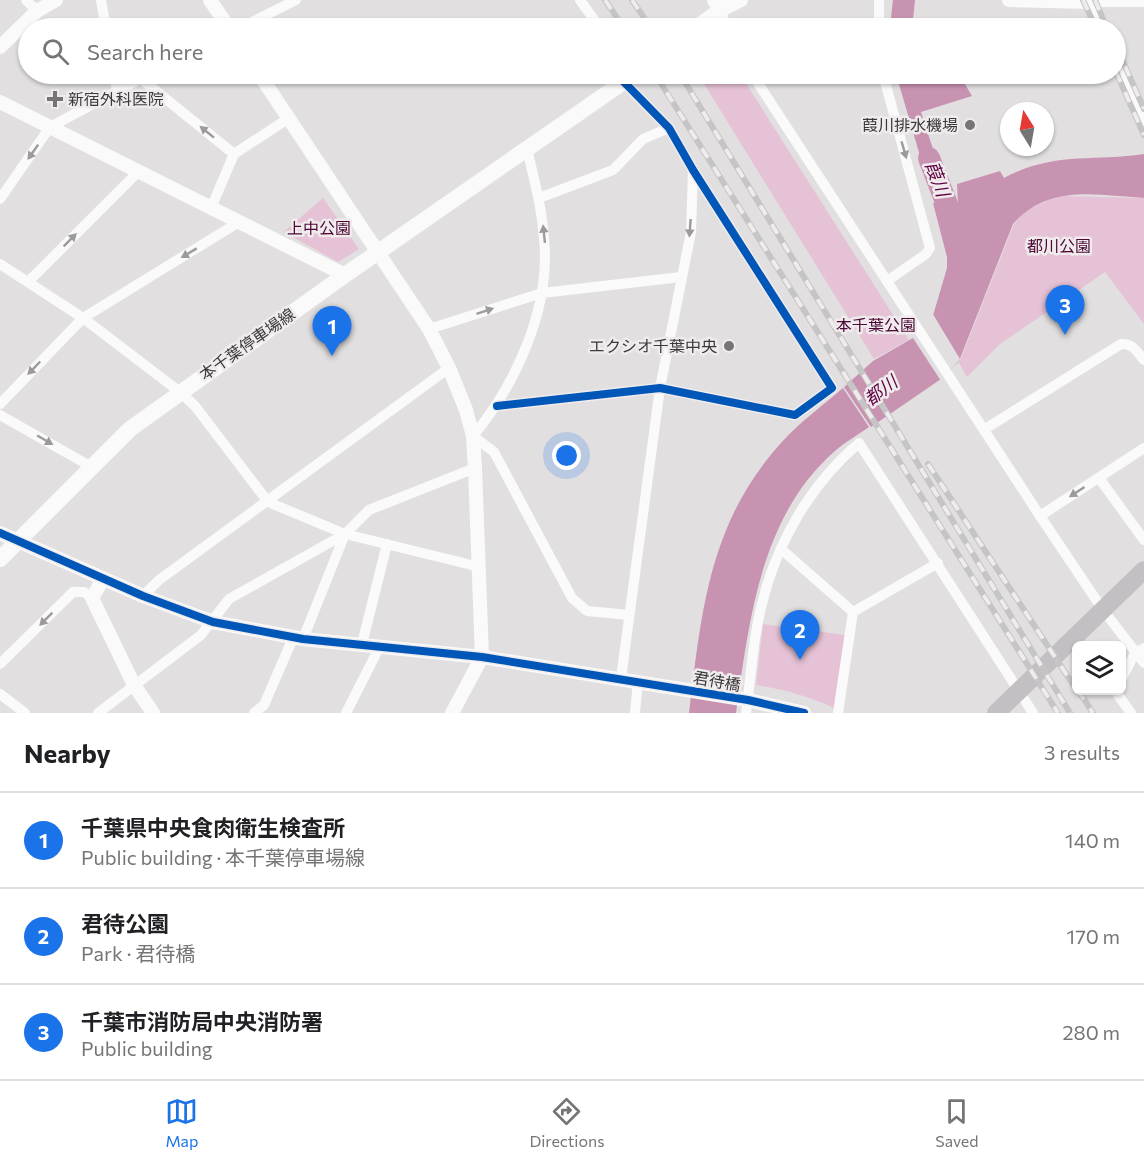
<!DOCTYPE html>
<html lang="en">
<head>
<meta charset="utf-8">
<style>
	body { margin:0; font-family:Commissioner,"Noto Sans JP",sans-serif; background:#f6f6f6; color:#202124 }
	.controls { position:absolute; right:18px; bottom:18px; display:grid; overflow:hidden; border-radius:9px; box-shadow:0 2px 4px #0004 }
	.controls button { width:54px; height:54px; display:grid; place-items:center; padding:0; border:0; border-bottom:2px solid #e0e0e0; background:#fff; color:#202124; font:30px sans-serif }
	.compass { position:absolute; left:1000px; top:102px; width:54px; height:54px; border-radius:50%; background:#fff; box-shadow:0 2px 4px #0004; rotate:349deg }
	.you { position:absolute; left:567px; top:456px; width:21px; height:21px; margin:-15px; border:4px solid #fff; border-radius:50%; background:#1a73e8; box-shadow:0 0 0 9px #1a73e833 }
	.badge { display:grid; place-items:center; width:39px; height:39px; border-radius:50%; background:#1a73e8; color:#fff; font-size:20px; font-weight:700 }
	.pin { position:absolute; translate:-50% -50px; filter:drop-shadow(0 2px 3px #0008) }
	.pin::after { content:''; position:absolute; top:32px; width:21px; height:18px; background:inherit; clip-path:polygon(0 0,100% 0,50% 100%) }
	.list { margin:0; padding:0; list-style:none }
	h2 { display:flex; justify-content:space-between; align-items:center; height:78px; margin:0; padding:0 24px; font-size:26px }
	h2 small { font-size:20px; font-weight:400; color:#757577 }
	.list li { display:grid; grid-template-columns:39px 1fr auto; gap:18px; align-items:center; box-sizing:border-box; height:96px; padding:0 24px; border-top:2px solid #e0e0e0 }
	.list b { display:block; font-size:22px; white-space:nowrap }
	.list p { margin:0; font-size:20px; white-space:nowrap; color:#757577 }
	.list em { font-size:20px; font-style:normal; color:#757577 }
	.icon { flex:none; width:33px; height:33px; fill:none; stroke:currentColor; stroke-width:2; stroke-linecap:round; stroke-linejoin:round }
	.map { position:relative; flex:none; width:1144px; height:713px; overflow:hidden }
	.search { position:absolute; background:#fff; box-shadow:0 2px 4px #0004; left:18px; right:18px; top:18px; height:66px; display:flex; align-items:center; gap:15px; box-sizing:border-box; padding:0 21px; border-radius:33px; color:#757577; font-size:22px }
	.sheet { height:366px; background:#fff }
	nav { display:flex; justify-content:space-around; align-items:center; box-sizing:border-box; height:84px; border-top:2px solid #e0e0e0; background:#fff; font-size:16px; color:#757577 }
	nav a { display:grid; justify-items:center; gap:3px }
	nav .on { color:#1a73e8 }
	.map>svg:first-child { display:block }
	.green { fill:#e6c2d6 }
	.water { fill:#c893b1 }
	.pier { fill:#e2dfe0 }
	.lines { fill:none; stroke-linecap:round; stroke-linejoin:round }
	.river { stroke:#c893b1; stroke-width:22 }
	.minor { stroke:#fbfafa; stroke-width:10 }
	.tertiary { stroke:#fbfafa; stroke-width:14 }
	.secondary { stroke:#fbfafa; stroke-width:16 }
	.primary { stroke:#c4bfc2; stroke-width:18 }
	.rail-casing { stroke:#c6c5c6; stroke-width:6 }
	.rail { stroke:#f0ebed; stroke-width:4; stroke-dasharray:11; stroke-linecap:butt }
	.cycleway-casing { stroke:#f0ebed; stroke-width:11 }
	.cycleway { stroke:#0057b8; stroke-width:8 }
	.oneway { fill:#9c9a9a }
	.poi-dot { fill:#767475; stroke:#f0ebed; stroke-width:2 }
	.labels { text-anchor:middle; stroke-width:5; stroke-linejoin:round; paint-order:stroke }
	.poi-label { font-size:16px; fill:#3c3a3b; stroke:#f0ebed; text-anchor:end }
	.park-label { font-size:16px; fill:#4d0836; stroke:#f0ebed }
	.street-label { font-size:16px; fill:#3c3a3b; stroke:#f0ebed }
	.water-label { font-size:18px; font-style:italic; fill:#600143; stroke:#f0ebed }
</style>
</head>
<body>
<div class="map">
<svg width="1144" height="713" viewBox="0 0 1144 713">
	<rect width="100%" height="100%" fill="#e2dfe0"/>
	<g class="green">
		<path d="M698,74H740L909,340L874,359Z"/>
		<path d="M1057,196L1144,198V324L1105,272L1000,344L967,377L959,363L1014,224L1027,210Z"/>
		<path d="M323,198L359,249L338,262L284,232Z"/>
		<path d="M763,624L845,635L834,708C808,696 784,689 756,685Z"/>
	</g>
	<g class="water">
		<path d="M896,74H954L962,79L972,96L921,112L945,186L930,190Z"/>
		<path d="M1144,154V198C1095,195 1049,184 1013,224L959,361L941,379L871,427L844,387L873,361L913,338L932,319L947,268V257L933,203L948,199L956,224H959L957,184L1000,171L1004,178C1055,151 1091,162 1144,154Z"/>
		<path d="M843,388L869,427C858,435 845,442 835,451C760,516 749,622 736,713H689C701,616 708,523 781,443C800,422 822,406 843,388Z"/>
	</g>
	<path class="pier" d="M931,311L960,359L941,381L911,335L925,323Z"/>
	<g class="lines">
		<g class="river">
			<path d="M901,28L904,0"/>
			<path d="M929,158L956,228"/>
		</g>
		<g class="minor">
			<path d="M26,0L37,11"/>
			<path d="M101,0L106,28"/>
			<path d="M580,0L600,28"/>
			<path d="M879,0V28"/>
			<path d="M1091,2H1144"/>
			<path d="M721,10L726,28"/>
			<path d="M240,28L296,0"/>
			<path d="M114,74L117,90"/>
			<path d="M752,74L1040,516L1103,610L1144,663"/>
			<path d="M883,74L930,248L926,254L887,281"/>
			<path d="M140,78L234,154L289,118"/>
			<path d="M527,149C534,179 542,208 544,239C551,308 516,384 473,436L494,452L572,598L587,611L629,615"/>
			<path d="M539,198L613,170L643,139L669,128"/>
			<path d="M0,199L50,127L149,74"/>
			<path d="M211,208L234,154"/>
			<path d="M0,264L83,318L180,392L195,406L268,502L345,534L480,567"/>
			<path d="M29,281L138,172"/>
			<path d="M429,329L542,293L681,277"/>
			<path d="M0,404L83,318L239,222"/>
			<path d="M497,406L660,388L795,415L832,388L693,170L669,128L624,82"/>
			<path d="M0,415L90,466"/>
			<path d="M985,429L1121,344C1133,343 1137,352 1144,360"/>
			<path d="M1099,478L1144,540"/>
			<path d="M1040,516L1144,448"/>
			<path d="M781,549L853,612"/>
			<path d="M143,596L159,580L449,368"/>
			<path d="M303,639L345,534"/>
			<path d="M362,644L387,544"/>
			<path d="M0,664L73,592H84L92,598"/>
			<path d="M621,678L660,388L691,232L693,170"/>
			<path d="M1122,678L1135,653L1144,648"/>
			<path d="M1118,690V695L1131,713"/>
			<path d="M0,694L25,713"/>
			<path d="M98,713L201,635L229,599L345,534L369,510L475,468"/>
			<path d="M254,713L264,705L293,638"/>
			<path d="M346,713L380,646"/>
			<path d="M635,713L638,681"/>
			<path d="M746,713C751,676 753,636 763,600C778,540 812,483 859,443L1033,713"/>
			<path d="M838,713L853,612L938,563"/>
		</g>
		<g class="tertiary">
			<path d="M210,0L229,28"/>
			<path d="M1009,0L1091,2"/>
			<path d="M1090,0L1103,28"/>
			<path d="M721,10L741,0"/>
			<path d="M0,47L37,11L56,0"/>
			<path d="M1116,57L1144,120"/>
			<path d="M259,74L429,329L449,368L466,410L473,436L475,468L482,657L452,713"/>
			<path d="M0,102L345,275"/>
			<path d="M0,533L143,596L213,622L303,639L482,657L748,700L804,713"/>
			<path d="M103,579L92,598L134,685L153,713"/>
		</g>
		<g class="secondary">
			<path d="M696,28L721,10L715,0"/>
			<path d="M0,559L130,429L345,275L635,74"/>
		</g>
		<path class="primary" d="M996,713L1144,570"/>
		<g class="rail-casing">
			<g id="rail">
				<path d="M605,0L624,28"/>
				<path d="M632,0L651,28"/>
				<path d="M1083,0L1096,28"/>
				<path d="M1095,0L1107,28"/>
				<path d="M1116,46L1144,109"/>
				<path d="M1116,72L1144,135"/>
				<path d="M655,74L1058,713"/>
				<path d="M680,74L1070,713"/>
				<path d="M928,464L1076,689"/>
				<path d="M1078,690L1093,713"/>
			</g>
		</g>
		<use href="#rail" class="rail"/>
		<g class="cycleway-casing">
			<g id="cycleway">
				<path d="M497,406L660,388L795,415L832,388L693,170L669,128L624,82"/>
				<path d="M0,533L143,596L213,622L303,639L482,657L748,700L804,713"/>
			</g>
		</g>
		<use href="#cycleway" class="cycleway"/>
	</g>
	<defs><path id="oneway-solid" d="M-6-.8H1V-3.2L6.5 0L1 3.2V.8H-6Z" transform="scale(1.5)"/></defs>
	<g class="oneway">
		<use href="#oneway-solid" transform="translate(207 132) rotate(-141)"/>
		<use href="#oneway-solid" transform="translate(904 150) rotate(74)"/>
		<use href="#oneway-solid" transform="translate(33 152) rotate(125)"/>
		<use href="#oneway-solid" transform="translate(690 228) rotate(94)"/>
		<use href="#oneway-solid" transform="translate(544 234) rotate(-96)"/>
		<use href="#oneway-solid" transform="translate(70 240) rotate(-45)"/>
		<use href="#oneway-solid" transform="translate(189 253) rotate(149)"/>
		<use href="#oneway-solid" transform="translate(485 311) rotate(-18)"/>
		<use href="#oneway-solid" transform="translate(34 368) rotate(134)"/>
		<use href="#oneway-solid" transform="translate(45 440) rotate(30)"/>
		<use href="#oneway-solid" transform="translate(1077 492) rotate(147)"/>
		<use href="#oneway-solid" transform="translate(46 619) rotate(135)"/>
	</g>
	<g class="poi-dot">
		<path d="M52 90h6v6h6v6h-6v6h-6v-6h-6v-6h6z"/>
		<circle cx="970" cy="125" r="6"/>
		<circle cx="729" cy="346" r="6"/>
	</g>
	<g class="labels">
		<g class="poi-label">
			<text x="68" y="105" text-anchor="start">新宿外科医院</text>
			<text x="958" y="131">葭川排水機場</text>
			<text x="717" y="352">エクシオ千葉中央</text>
		</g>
		<g class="park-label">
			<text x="319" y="234">上中公園</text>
			<text x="1059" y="252">都川公園</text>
			<text x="876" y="331">本千葉公園</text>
		</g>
		<g class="street-label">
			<text transform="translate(247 344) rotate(-35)" y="6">本千葉停車場線</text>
			<text transform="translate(717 681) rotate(10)" y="6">君待橋</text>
		</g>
		<g class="water-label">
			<text transform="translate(937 179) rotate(69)" y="6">葭川</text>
			<text transform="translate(881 391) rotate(-37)" y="6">都川</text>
		</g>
	</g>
</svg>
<div class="controls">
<button><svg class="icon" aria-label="layers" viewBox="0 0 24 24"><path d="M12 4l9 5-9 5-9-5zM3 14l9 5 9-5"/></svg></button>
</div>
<svg class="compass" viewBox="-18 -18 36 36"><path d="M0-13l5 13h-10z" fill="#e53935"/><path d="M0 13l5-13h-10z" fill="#757577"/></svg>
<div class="you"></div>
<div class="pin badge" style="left:332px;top:356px">1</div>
<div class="pin badge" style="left:800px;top:660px">2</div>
<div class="pin badge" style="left:1065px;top:335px">3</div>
<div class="search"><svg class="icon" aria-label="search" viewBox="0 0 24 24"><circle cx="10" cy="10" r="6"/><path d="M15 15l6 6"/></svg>Search here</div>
</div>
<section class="sheet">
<h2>Nearby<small>3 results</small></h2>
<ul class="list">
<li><span class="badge">1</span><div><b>千葉県中央食肉衛生検査所</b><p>Public building · 本千葉停車場線</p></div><em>140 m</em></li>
<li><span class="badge">2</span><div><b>君待公園</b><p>Park · 君待橋</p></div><em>170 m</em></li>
<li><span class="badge">3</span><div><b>千葉市消防局中央消防署</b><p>Public building</p></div><em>280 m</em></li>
</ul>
</section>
<nav>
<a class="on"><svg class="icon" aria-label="map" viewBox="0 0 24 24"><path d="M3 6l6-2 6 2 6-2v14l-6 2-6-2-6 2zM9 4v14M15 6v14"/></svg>Map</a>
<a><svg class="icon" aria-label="directions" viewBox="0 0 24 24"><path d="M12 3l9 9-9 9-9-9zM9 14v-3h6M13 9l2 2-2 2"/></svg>Directions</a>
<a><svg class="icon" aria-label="saved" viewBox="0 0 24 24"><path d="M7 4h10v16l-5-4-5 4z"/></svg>Saved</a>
</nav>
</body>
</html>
